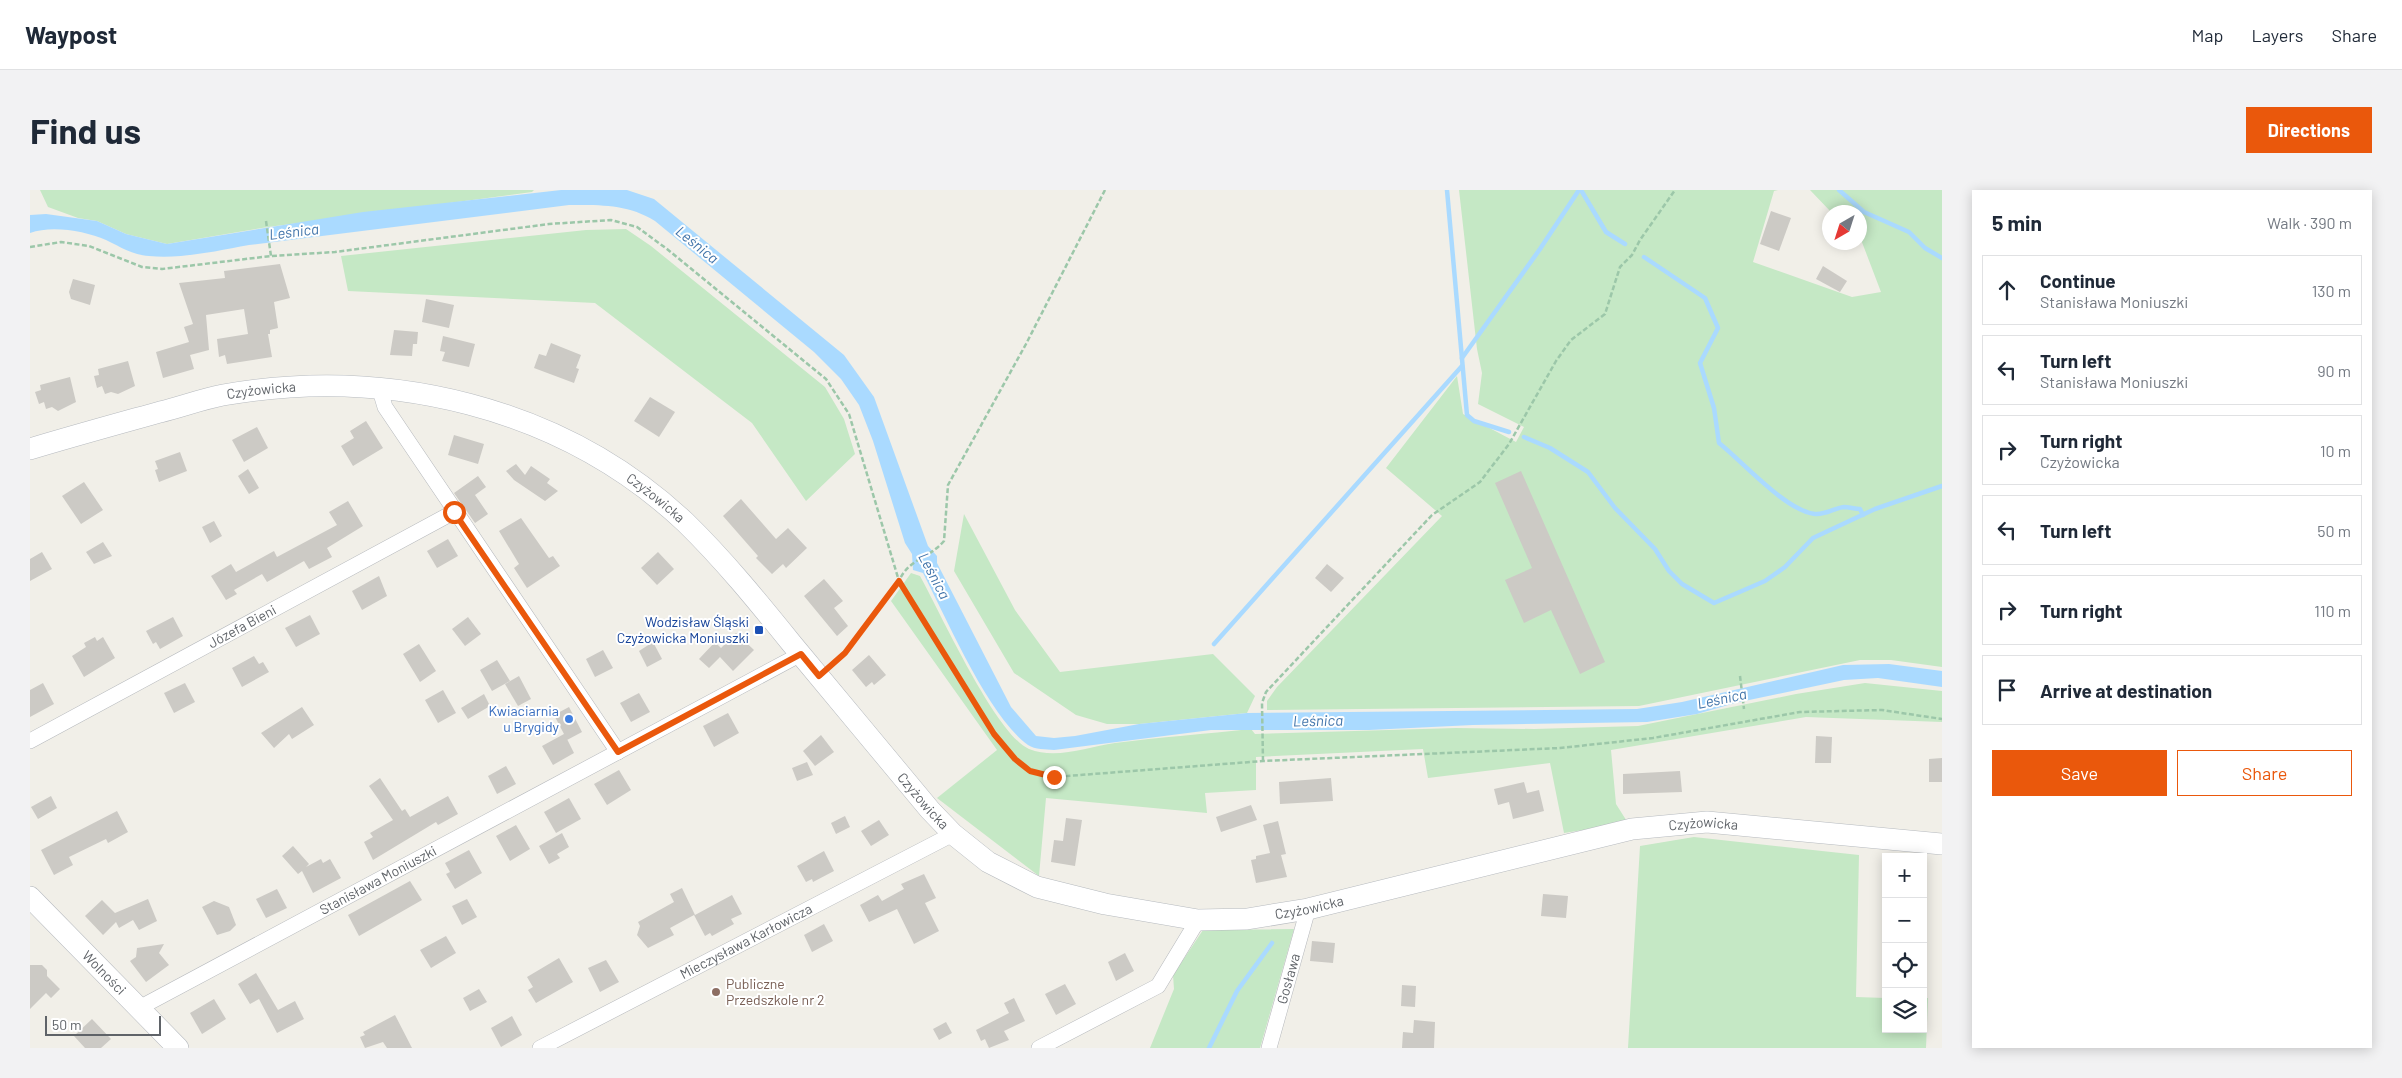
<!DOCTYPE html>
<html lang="en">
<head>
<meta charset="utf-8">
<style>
	body { margin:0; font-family:Barlow,sans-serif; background:#f2f2f3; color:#1f2937 }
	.controls { position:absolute; right:15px; bottom:15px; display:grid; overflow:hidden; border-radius:0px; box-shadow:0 2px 12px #0003 }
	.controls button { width:45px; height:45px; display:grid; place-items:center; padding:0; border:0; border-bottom:1px solid #e0e1e3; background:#fff; color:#1f2937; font:25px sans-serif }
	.compass { position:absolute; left:1792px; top:15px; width:45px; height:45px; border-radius:50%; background:#fff; box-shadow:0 2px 12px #0003; rotate:219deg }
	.scale { position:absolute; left:15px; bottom:12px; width:116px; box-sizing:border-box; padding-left:5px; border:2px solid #5f6368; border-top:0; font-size:14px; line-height:18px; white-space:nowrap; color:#5f6368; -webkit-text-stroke:4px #fff; paint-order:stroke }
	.stop { position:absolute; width:15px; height:15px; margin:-11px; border:4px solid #ea580c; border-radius:50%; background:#fff }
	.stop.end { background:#ea580c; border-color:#fff; box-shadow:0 1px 5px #0008 }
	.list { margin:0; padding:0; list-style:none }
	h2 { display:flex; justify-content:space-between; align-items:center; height:65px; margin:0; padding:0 20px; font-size:21px }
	h2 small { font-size:16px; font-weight:400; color:#747a83 }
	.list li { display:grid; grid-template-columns:32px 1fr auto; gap:15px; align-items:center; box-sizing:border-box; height:70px; margin:0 10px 10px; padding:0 10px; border:1px solid #e0e1e3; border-radius:0px }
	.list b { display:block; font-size:19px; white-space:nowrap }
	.list p { margin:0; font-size:16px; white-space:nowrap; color:#747a83 }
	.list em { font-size:16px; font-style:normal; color:#747a83 }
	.actions { display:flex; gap:10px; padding:15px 20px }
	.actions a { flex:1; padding:11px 0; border:1px solid #ea580c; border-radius:0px; text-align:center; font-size:18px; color:#ea580c }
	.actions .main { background:#ea580c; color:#fff }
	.icon { flex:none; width:28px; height:28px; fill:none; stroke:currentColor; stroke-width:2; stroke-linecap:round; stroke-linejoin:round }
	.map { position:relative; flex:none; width:1912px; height:858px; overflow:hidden; border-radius:0px }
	header { display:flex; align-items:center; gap:30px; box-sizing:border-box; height:70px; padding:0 25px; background:#fff; border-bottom:1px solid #e0e1e3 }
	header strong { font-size:24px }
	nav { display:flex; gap:28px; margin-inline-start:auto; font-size:18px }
	.intro { display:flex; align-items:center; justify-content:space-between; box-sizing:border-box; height:120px; padding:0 30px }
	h1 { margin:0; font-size:35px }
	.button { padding:12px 22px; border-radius:0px; background:#ea580c; color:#fff; font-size:18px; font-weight:700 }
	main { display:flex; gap:30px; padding:0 30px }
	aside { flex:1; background:#fff; border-radius:0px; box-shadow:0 2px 12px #0003 }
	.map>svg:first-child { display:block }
	.green { fill:#c5e8c5 }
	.water { fill:#aadaff }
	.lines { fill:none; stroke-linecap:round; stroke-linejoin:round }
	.stream { stroke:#aadaff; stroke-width:4.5 }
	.building { fill:#cccac5 }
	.street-casing { stroke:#b5b8bc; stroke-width:16 }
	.secondary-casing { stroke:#b6babf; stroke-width:22 }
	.path { stroke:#9cc7a9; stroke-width:2.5; stroke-dasharray:5 2.5; stroke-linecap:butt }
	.street { stroke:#fff; stroke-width:15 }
	.secondary { stroke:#fff; stroke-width:21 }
	.route { stroke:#ea580c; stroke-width:6 }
	.transit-dot { fill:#1a4fb4; stroke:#fff; stroke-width:2 }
	.shop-dot { fill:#3f7fe0; stroke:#fff; stroke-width:2 }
	.education-dot { fill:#8d6e63; stroke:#fff; stroke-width:2 }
	.labels { text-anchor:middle; stroke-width:4; stroke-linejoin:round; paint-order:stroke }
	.street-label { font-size:14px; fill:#5f6368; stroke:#fff }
	.transit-label { font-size:14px; fill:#164399; stroke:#fff; text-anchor:end }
	.shop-label { font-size:14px; fill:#366cbe; stroke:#fff; text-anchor:end }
	.education-label { font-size:14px; fill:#785e54; stroke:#fff; text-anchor:start }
	.water-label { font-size:15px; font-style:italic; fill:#4174aa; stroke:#fff }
</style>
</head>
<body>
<header>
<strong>Waypost</strong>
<nav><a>Map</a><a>Layers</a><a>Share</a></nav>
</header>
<div class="intro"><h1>Find us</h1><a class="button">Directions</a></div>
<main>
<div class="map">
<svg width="1912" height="858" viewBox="0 0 1912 858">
	<rect width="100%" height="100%" fill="#f1efe8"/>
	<g class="green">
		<path d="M10,0H504L502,2L238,37L137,54L96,44L67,31L48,28L18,17Z"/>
		<path d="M1429,0H1748L1744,1L1723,72L1822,107L1851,102L1830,47V22H1801L1780,0H1776H1912V477L1861,470H1830L1609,516L1237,520V511L1247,497L1412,326L1356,278L1427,186L1433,224L1486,252L1494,237L1448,214L1452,183L1447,159Z"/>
		<path d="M596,39L621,56L795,197L814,229L825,264L776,311L722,233L565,113L318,101L311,66L556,40Z"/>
		<path d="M934,324L985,420L1030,482L1183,464L1225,506L1217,523L1109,534H1077L1046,525L984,483L924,381Z"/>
		<path d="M881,383L890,386C910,422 966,545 999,559C1026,570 1057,557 1085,553C1130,547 1176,544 1221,539L1225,544L1426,538L1504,539L1608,536L1766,504L1835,493L1912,501V532L1776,527L1581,560L1586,614L1598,633L1534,643L1520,573L1398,588L1393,559L1226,567V600L1175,603L1177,623L1016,608L1009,686L907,608L967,560L861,411Z"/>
		<path d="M1664,647L1829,665L1826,807L1856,808V839H1893V808H1898L1896,858H1598L1610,656Z"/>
		<path d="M1264,739L1230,858H1120L1144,799L1143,785L1173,740Z"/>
	</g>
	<path class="water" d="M531,0H597L624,9L814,165L844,207L898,356L907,366V373L981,517L1006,546L1024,548L1045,546L1109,534L1217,523L1607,519L1652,512L1813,475L1859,474L1912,481V497L1848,488L1814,490L1705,513L1667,524L1617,532L1443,535L1339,540H1181L1024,560C1016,559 1005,560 998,555C958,526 917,429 893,383L883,380L882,364L875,353L843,251L829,215L811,189L784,162L625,31C598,14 570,15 539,15L219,55C186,61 152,69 119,66C102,65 91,57 76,50C55,41 22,35 0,43V25L16,24L67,31L96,44L137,54L333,22Z"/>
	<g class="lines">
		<g class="stream">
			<path d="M1417,0L1437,225L1444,231L1479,242"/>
			<path d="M1551,0L1576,42L1595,54"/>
			<path d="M1809,0L1834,22L1879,42L1895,58L1912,68"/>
			<path d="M1614,67L1675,108L1688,138L1670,173L1684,218L1689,253C1713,272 1756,321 1785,324C1796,325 1804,318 1814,317C1819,317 1825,319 1830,319L1833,325"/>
			<path d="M1432,168L1510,59L1549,0"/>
			<path d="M1494,247L1520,258L1558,282L1585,318L1625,359L1639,381L1652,394L1684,413L1735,391L1755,377L1783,348L1845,319L1912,296"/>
			<path d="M1184,454L1432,176"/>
			<path d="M1179,858L1207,801L1242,753"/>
		</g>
	</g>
	<g class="building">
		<path d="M1741,21L1761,28L1749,61L1730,54Z"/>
		<path d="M250,74L260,108L244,112L248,138L240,140V144H238L242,167L197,174L195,165L189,167L187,149L218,144L214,119L176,125L179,160L160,165L164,179L133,188L126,162L159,152L154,137L163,134L149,93L195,88L194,81Z"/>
		<path d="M1793,76L1817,91L1810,102L1786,89Z"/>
		<path d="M43,89L65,95L60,115L41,109L39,102Z"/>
		<path d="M396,109L424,115L419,138L392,132Z"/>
		<path d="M364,140L388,142L387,154H383L382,166L360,165Z"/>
		<path d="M413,146L445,154L439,177L412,171L415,162L410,161Z"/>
		<path d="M521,153L551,165L546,178L549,179L544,193L504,178L509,164L516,166Z"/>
		<path d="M98,171L105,196L88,204L81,202L75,204L72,196L67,198L64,186L69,185L68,179Z"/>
		<path d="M40,187L46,212L28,221L22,217L16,219L14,212L9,214L5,202L11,200L10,195Z"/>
		<path d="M620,207L645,222L629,247L604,231Z"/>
		<path d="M336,231L353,258L323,276L311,256L324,248L320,241Z"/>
		<path d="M227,237L238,258L214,272L202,250Z"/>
		<path d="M424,245L454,254L448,274L418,265Z"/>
		<path d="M150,262L157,281L129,292L125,280L128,279L125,271Z"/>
		<path d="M486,274L495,285L501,276L520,289L517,293L528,301L515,311L484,290L476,281Z"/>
		<path d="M218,279L229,298L219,304L208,286Z"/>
		<path d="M1491,281L1575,472L1550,484L1521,420L1494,433L1475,390L1502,378L1465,293Z"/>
		<path d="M448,286L456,297L445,305L458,324L445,333L424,303Z"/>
		<path d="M54,292L73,320L51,334L32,306Z"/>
		<path d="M711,309L746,349L758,338L777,358L756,378L753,374L742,384L726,368L728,366L693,326Z"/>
		<path d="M318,311L333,336L297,358L302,367L279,379L274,371L237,392L232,384L204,400L207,404L196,410L181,386L201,374L206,382L244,361L247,367L307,335L299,322Z"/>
		<path d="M491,328L519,368L523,366L530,376L497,398L484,378L489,374L469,341Z"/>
		<path d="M184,331L192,346L180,353L172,337Z"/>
		<path d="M418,349L428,366L407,378L397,361Z"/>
		<path d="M73,352L82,366L64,374L56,362Z"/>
		<path d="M12,362L22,379L0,391V369Z"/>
		<path d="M628,362L644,379L627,395L611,378Z"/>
		<path d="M1297,374L1314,388L1301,402L1285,388Z"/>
		<path d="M349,386L357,406L332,420L322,401Z"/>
		<path d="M794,389L813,411L804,418L818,436L807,446L774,406Z"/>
		<path d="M280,425L290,444L266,457L255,438Z"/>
		<path d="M143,427L153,446L130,459L126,452L123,454L116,441Z"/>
		<path d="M438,427L451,444L435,456L422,439Z"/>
		<path d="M706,443L724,460L703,481L690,467L679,478L669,469L685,452L691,458Z"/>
		<path d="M65,447L67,451L73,447L85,468L54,487L42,466L56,457L54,453Z"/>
		<path d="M623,452L632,469L617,477L609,461Z"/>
		<path d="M389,454L406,481L390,492L373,464Z"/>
		<path d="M573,460L583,478L565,487L556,469Z"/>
		<path d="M839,465L856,485L844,495L842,492L836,497L822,480Z"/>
		<path d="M224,466L229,474L233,472L239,482L212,497L202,478Z"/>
		<path d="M467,470L480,491L462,501L450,480Z"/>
		<path d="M489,486L501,509L488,516L475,494Z"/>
		<path d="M13,493L24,514L0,527V500Z"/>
		<path d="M155,493L165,512L144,523L134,503Z"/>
		<path d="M413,500L426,523L408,533L395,510Z"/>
		<path d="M609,503L620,522L601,532L590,513Z"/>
		<path d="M454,504L460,516L438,529L431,518Z"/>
		<path d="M272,517L284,535L262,549L259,544L244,558L231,543Z"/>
		<path d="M539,517L552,542L537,550L536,547L544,563L523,575L512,556L534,544L524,525Z"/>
		<path d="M698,523L709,543L684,557L673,536Z"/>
		<path d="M791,545L804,562L785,576L773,561Z"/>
		<path d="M1786,546L1802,547L1801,573H1785Z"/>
		<path d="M1912,568V592H1899V569Z"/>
		<path d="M777,572L783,585L767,591L762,578Z"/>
		<path d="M476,576L486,594L467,604L458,586Z"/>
		<path d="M589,580L601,600L577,615L564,594Z"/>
		<path d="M1650,581L1652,602L1593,604V584Z"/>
		<path d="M350,588L372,621L375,619L380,627L418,606L428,624L408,635L406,632L343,670L334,652L343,647L340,643L363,630L339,596Z"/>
		<path d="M1301,588L1303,611L1250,614L1249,592Z"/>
		<path d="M1494,592L1497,603L1509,600L1514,621L1483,629L1479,612L1468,615L1464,599Z"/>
		<path d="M21,606L27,618L8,629L1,617Z"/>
		<path d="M539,608L551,629L526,643L514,622Z"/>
		<path d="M1221,615L1227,630L1191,642L1186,627Z"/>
		<path d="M87,621L98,642L78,653L76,649L39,667L43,675L24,685L11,660Z"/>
		<path d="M815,626L820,637L806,644L801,633Z"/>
		<path d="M1036,628L1052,630L1045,676L1021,672L1024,650L1033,651Z"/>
		<path d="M849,630L859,645L841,656L831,641Z"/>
		<path d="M1248,631L1256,664L1251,665L1257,687L1226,693L1221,670L1226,669V666L1240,663L1233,635Z"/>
		<path d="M486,635L500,659L480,671L466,646Z"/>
		<path d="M532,643L539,657L527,664L530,668L519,674L509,656Z"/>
		<path d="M263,656L279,674L276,677L291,669L293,673L300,669L311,688L283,703L272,681L268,684L252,666Z"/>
		<path d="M439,660L452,683L425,699L416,684L420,682L415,673Z"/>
		<path d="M794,661L804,681L783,692L782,689L776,692L767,676Z"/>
		<path d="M894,684L906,708L895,713L909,741L884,754L867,719L839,732L830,715L848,705L852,711L874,699L871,694Z"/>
		<path d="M380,691L392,710L329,746L318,725Z"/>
		<path d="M652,698L665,725L702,705L712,724L701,729L704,734L682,746L680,743L675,746L664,725L640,738L644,745L618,758L607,745L610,736L608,732L644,712L640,704Z"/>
		<path d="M247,699L257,718L236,728L226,709Z"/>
		<path d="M1513,704L1538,706L1536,728L1511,726Z"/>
		<path d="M118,709L127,731L109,740L103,730L89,738L86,732L73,745L55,726L72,710L85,723Z"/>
		<path d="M437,709L447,727L432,735L422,716Z"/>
		<path d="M184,711L199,717L206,735L200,741L187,745L172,717Z"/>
		<path d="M794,734L803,751L782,762L774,745Z"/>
		<path d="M416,746L426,763L401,778L390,760Z"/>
		<path d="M1282,751L1305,753L1303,773L1280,771Z"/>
		<path d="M134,754L129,763L139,775L116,792L100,771L106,767L107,758Z"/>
		<path d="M1095,763L1104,781L1086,791L1078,772Z"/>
		<path d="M529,768L543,792L506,813L498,800L503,797L497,787Z"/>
		<path d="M576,770L589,792L570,802L558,778Z"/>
		<path d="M0,775H12L17,780V786L30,799L21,808L16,803L0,819Z"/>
		<path d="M226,783L248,820L265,811L274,829L247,843L229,809L220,814L208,794Z"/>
		<path d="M1035,794L1046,814L1026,825L1015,804Z"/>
		<path d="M1372,795L1386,796L1385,817L1371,816Z"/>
		<path d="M449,799L457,812L440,821L433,808Z"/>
		<path d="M984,808L995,831L974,841L979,850L959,858L955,849L951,851L946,840L979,823L974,813Z"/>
		<path d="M184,809L196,829L172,844L160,823Z"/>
		<path d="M365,825L382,858H357L353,852L335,858L330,847L335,845L333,842Z"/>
		<path d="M482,826L492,845L471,857L461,838Z"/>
		<path d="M62,829L81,849L71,858H55L44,846Z"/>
		<path d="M1384,830L1405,832L1404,858H1372L1373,842L1383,843Z"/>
		<path d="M916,832L922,843L909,850L903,839Z"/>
	</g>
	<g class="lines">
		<g class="street-casing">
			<g id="street">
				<path d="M349,197L355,217L588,562"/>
				<path id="s1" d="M0,551L424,322"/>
				<path id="s2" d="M109,818L771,464"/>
				<path id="s3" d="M510,858L923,644"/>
				<path d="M1009,858L1128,796L1168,730"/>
				<path id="s4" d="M1239,858L1278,719"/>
			</g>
		</g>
		<g class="secondary-casing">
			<g id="secondary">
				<path id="s5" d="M0,259C43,246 87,234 130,222C151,217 172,209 193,205C357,176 531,216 655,332C694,370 728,412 762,454C808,509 854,565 900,620L923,644L958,672L1007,697L1075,714L1168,730L1217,729L1278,719L1602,639L1677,632L1912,654"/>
				<path id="s6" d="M0,707L148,858"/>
			</g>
		</g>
		<g class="path">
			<path d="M236,31L241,66"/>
			<path d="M0,57L31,52L59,56L112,77L132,79L241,66L305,62L519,34L581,30L607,37L637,59L796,189L819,224L869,391L964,544L985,569L1000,581L1024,587L1233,571L1530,558L1623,548L1770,522L1852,520L1912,529"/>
			<path d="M801,475L815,463L869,391C879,368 899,369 914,351L918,295L996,154L1075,0"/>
			<path d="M1710,486L1714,519"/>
			<path d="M1233,571L1232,513L1236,502L1402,325L1450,292L1479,254L1526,171L1541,150L1575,124L1590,77L1602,65L1610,50L1645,0"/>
		</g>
		<use href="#street" class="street"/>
		<use href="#secondary" class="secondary"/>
	</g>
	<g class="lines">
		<path class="route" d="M424,322L588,562L771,464L789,486L815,463L869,391L964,544L985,569L1000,581L1024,587"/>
	</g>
	<rect class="transit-dot" x="724" y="435" width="10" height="10" rx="2.5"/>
	<circle class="shop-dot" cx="539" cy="529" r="5"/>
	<circle class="education-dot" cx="686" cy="802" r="5"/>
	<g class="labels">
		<g class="street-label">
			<text dy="5" stroke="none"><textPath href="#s5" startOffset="239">Czyżowicka</textPath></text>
			<text dy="5" stroke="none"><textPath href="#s5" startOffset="659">Czyżowicka</textPath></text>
			<text dy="5" stroke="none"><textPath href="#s1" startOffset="241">Józefa Bieni</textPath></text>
			<text dy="5" stroke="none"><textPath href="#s5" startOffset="1064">Czyżowicka</textPath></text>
			<text dy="5" stroke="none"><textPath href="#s5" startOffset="1889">Czyżowicka</textPath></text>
			<text dy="5" stroke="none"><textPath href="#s2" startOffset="271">Stanisława Moniuszki</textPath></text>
			<text dy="5" stroke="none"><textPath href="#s5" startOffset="1485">Czyżowicka</textPath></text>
			<text dy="5" stroke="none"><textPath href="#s3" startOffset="232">Mieczysława Karłowicza</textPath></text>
			<text dy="5" stroke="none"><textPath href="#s6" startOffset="106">Wolności</textPath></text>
			<text dy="5" stroke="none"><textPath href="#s4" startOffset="72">Gosława</textPath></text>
		</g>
		<g class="transit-label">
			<text x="719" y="437">Wodzisław Śląski<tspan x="719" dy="16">Czyżowicka Moniuszki</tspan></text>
		</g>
		<g class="shop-label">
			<text x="529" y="526">Kwiaciarnia<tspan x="529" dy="16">u Brygidy</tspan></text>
		</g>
		<g class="education-label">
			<text x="696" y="799">Publiczne<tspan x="696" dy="16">Przedszkole nr 2</tspan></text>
		</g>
		<g class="water-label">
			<text transform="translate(264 42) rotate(-7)" y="5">Leśnica</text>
			<text transform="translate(667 55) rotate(39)" y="5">Leśnica</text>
			<text transform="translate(904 386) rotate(62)" y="5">Leśnica</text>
			<text transform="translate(1692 509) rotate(-12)" y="5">Leśnica</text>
			<text transform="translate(1288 531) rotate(-1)" y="5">Leśnica</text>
		</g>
	</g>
</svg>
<div class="controls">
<button>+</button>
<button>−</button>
<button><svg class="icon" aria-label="locate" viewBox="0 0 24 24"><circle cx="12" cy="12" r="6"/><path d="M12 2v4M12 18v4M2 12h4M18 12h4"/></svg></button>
<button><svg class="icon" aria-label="layers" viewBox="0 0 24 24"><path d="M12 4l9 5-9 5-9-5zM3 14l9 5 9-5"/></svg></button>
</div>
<svg class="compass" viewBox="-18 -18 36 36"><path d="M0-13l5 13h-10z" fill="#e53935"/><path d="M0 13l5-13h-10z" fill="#747a83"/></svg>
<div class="scale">50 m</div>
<div class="stop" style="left:424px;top:322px"></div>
<div class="stop end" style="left:1024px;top:587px"></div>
</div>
<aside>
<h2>5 min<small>Walk · 390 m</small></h2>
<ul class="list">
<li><svg class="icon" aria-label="ahead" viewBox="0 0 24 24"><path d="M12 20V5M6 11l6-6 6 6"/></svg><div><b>Continue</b><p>Stanisława Moniuszki</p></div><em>130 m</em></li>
<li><svg class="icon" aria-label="left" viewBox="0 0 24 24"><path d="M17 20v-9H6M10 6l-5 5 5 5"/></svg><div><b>Turn left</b><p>Stanisława Moniuszki</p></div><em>90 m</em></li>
<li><svg class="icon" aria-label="right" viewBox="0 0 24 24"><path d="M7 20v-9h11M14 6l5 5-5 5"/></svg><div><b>Turn right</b><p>Czyżowicka</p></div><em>10 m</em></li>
<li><svg class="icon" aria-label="left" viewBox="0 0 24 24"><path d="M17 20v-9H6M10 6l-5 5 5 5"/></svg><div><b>Turn left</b></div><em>50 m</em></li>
<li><svg class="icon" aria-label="right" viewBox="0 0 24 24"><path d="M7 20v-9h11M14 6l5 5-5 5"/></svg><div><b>Turn right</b></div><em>110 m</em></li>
<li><svg class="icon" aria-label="arrive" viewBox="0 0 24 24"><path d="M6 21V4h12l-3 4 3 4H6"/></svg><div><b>Arrive at destination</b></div></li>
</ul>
<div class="actions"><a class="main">Save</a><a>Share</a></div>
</aside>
</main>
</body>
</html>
